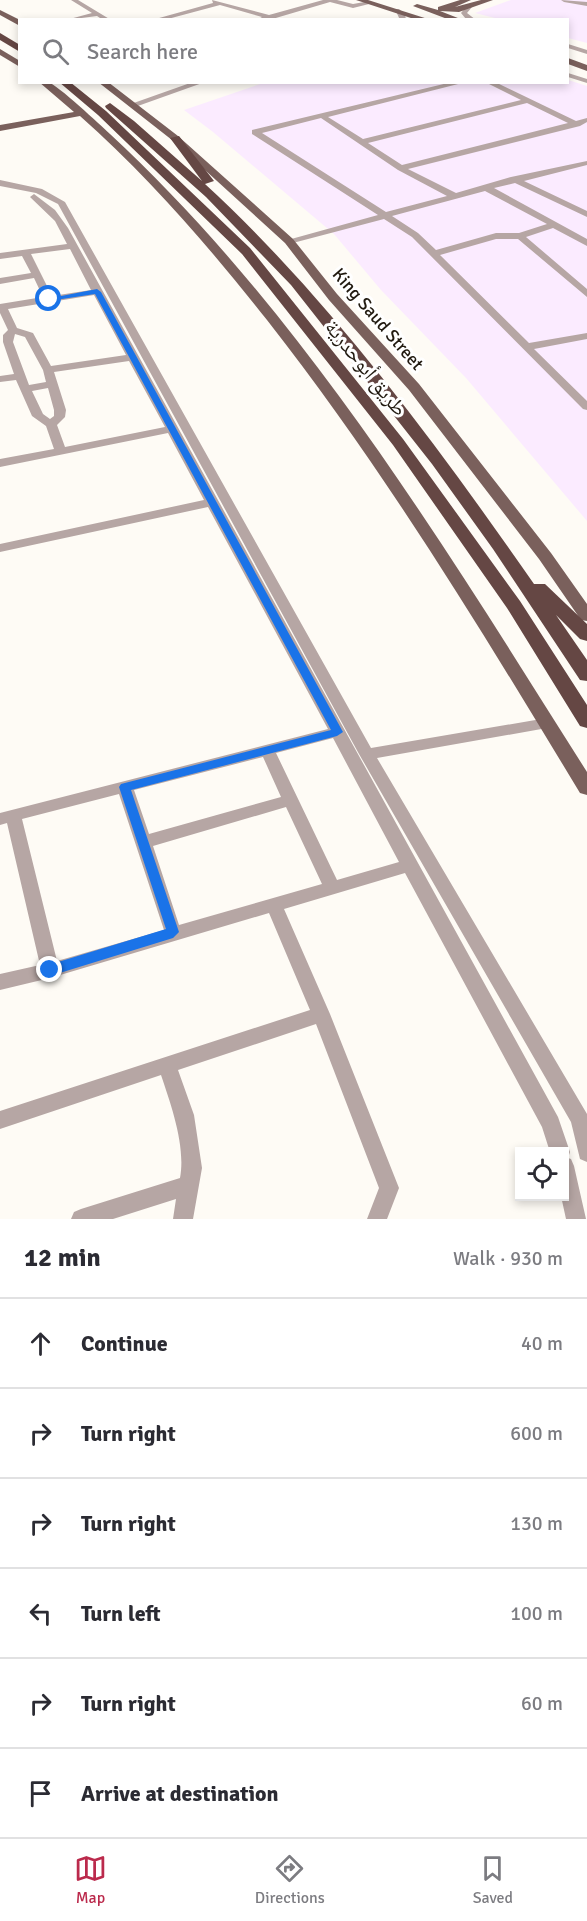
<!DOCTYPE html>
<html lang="en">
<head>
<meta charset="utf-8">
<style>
	body { margin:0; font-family:Signika,"Noto Naskh Arabic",sans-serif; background:#f2f2f3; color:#2b2b33 }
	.controls { position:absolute; right:18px; bottom:18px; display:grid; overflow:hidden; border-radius:0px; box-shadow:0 3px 9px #0003 }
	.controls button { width:54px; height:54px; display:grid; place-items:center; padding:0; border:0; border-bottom:2px solid #e1e1e2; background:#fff; color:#2b2b33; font:30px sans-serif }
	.stop { position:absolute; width:18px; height:18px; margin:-14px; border:4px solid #1a73e8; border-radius:50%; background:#fff }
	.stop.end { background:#1a73e8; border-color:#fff; box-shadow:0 2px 6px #0008 }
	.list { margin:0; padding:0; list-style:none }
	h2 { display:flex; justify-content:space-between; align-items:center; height:78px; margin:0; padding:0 24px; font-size:26px }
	h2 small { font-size:20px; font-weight:400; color:#7c7c81 }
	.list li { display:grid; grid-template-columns:39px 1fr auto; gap:18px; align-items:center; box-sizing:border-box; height:90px; padding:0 24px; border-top:2px solid #e1e1e2 }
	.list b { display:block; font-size:22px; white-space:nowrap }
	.list em { font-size:20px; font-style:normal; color:#7c7c81 }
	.icon { flex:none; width:33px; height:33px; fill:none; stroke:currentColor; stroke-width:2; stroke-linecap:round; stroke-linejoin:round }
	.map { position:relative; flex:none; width:587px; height:1219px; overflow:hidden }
	.search { position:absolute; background:#fff; box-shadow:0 3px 9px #0003; left:18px; right:18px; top:18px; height:66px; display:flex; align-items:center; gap:15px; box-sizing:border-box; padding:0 21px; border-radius:0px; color:#7c7c81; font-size:22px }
	.sheet { height:618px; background:#fff }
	nav { display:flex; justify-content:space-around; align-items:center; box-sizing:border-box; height:84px; border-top:2px solid #e1e1e2; background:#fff; font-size:16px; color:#7c7c81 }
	nav a { display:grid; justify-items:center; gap:3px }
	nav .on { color:#bb2a4c }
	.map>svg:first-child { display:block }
	.industrial { fill:#fbebff }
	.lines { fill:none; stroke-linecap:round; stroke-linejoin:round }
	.minor { fill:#b6a6a4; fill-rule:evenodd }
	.major { fill:#7a605c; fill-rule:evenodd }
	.highway { fill:#654744; fill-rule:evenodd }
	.route { fill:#1a73e8 }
	.labels { text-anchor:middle; stroke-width:6; stroke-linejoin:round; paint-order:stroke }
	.far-street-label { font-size:18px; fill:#211a10; stroke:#fff }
	.street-label { font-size:21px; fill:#211a10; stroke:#fff }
</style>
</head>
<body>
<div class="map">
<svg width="587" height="1219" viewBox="0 0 587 1219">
	<rect width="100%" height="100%" fill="#fefbf5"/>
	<g class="industrial">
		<path d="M511,0H587V43L568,38V20L499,19L475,13Z"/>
		<path d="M568,80L587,86V521L466,378L381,290L334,234L213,132L184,110L263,83L568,82Z"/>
	</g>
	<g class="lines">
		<g class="minor">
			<path d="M71,0H78L111,20H103L97,16L66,20L92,13Z"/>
			<path d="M212,0L269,15L323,0H337L353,4L370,1L373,3L353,8L330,2L269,20H257L262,17L220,5L164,20H152L213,3Z"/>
			<path d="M561,0L587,2V6L564,2Z"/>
			<path d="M467,6L472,7L467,13L476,20L466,19L461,13Z"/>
			<path d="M395,9H399L405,14L406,20H400Z"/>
			<path d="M568,44L587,50V54L568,48Z"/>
			<path d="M568,73L587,79V83L568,77Z"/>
			<path d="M193,82H205L135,107L128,105Z"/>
			<path d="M452,82H466L328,117L363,139L521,100L485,82H495L576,121L587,118V122L580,126L408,169L456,193L511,177L587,161V165L524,181L587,211V217L515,183L494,188L587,239V246L553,228L526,237L587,289V297L518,239H496L440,255L529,343L587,333V339L534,349L587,401V410L583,409L412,237L384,219L289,244L284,241L378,215L252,134V130ZM527,103L568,123L402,165L368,143ZM321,118L398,170L447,196L386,212L262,133ZM485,191L547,224L519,233H496L436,250L418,233L392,216Z"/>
			<path d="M0,180L42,189L65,202L371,748L547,718L552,719L554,723L552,727L547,728L377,758L587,1114V1162L580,1159L571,1122L359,754L58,204L36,193L0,186Z"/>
			<path d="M34,194L55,210L68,228L558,1117L570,1152L568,1158L571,1159L574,1166L586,1219H566L561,1196H564V1152H550L542,1127L405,873L284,909L330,1014L399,1188L387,1219H367L379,1188L316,1024L178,1070L194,1115L202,1168L193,1219H173L176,1199L113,1219H71L74,1212L81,1209L180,1178C186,1146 171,1105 161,1075L0,1129V1111L310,1010L269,913L50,978L0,990V974L40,965L7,823L0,825V813L328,729L208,507L0,552V544L204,500L168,433L0,467V459L54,449L46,426L32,416L16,380L0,382V376L14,374L3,342V335L8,330L0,313V304L43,297L34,278L0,284V278L31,273L22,256L0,259V253L67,244L55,221L30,197ZM70,249L91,290L52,296L31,254ZM94,295L126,355L51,366L33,333L17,328L8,309ZM15,334L25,337L43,370L46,382L29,385L13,342ZM129,361L165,427L65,447L57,425L65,417L66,410L54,372ZM48,388L54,410V416L50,419L43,414L32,391ZM333,738L399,862L337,880L276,753ZM263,757L281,797L149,834L134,790ZM119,794L164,930L57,961L22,819ZM286,807L322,884L179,925L153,846Z"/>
		</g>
		<g class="major">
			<path d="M356,0H368L431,20H417Z"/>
			<path d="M460,0H471L455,7L481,0H493L459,12L440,11L463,20H450L413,6L417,4L438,10V7Z"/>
			<path d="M0,10L20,20V26L0,15Z"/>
			<path d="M0,49L20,61V67L0,55Z"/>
			<path d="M568,58L587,65V71L568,64Z"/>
			<path d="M39,82C42,82 45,82 48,82C58,85 100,125 110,134C305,315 446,549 587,772V795L580,793C482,631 384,469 267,320C210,248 149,177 80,116L0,131V125L74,112Z"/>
			<path d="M98,82H108L178,136L293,239L337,294L419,384L551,553L587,604V621L581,620L539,559L409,390L329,300L285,243L172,140Z"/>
		</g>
		<g class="highway">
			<path d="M0,33L20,45V52L0,40Z"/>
			<path d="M59,82H70L106,111L250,248L403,439L520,601L587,705V728L580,726L507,608L393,445L242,254L98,115Z"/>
			<path d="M110,103L134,121L202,181L170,138L179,136L214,181L205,184C330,299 437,445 534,584H545L587,624V641L580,639L556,615L587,660V681L580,680L493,549L432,464L291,285L206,197L106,108L105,106Z"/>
		</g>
	</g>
	<path class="route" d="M97,289L101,292L343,732L337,736L131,790L179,932L173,938L50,976L43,970L45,966L166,929L119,787L121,784L331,730L95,294L49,301L46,299Z"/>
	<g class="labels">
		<g class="far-street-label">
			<text transform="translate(378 319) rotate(49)" y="6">King Saud Street</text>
		</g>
		<g class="street-label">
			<text transform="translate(366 368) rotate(51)" y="7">طريق أبوحدرية</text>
		</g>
	</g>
</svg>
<div class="controls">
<button><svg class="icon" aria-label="locate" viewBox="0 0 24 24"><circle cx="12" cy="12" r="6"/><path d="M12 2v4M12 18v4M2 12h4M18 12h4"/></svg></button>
</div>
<div class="stop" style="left:49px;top:299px"></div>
<div class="stop end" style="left:50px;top:970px"></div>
<div class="search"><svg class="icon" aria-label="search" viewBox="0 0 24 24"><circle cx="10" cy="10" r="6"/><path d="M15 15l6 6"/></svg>Search here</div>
</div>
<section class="sheet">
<h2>12 min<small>Walk · 930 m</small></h2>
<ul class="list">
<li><svg class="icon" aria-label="ahead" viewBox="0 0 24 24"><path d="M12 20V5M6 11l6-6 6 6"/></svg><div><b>Continue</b></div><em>40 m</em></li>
<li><svg class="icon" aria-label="right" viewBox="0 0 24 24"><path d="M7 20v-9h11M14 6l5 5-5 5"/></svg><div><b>Turn right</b></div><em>600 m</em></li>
<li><svg class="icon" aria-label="right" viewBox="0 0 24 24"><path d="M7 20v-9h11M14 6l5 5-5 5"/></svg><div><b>Turn right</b></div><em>130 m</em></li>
<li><svg class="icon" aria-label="left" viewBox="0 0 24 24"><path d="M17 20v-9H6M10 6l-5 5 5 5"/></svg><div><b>Turn left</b></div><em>100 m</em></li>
<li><svg class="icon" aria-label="right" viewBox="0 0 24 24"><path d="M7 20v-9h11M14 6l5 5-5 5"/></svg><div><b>Turn right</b></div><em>60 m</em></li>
<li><svg class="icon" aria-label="arrive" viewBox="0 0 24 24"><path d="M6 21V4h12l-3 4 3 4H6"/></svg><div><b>Arrive at destination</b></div></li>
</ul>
</section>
<nav>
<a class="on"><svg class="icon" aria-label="map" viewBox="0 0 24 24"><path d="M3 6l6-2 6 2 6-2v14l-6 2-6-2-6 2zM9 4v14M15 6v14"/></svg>Map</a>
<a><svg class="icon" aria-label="directions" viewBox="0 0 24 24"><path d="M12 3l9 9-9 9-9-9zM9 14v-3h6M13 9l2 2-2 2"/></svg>Directions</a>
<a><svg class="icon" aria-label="saved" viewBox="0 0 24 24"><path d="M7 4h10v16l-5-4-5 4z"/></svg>Saved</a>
</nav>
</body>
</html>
